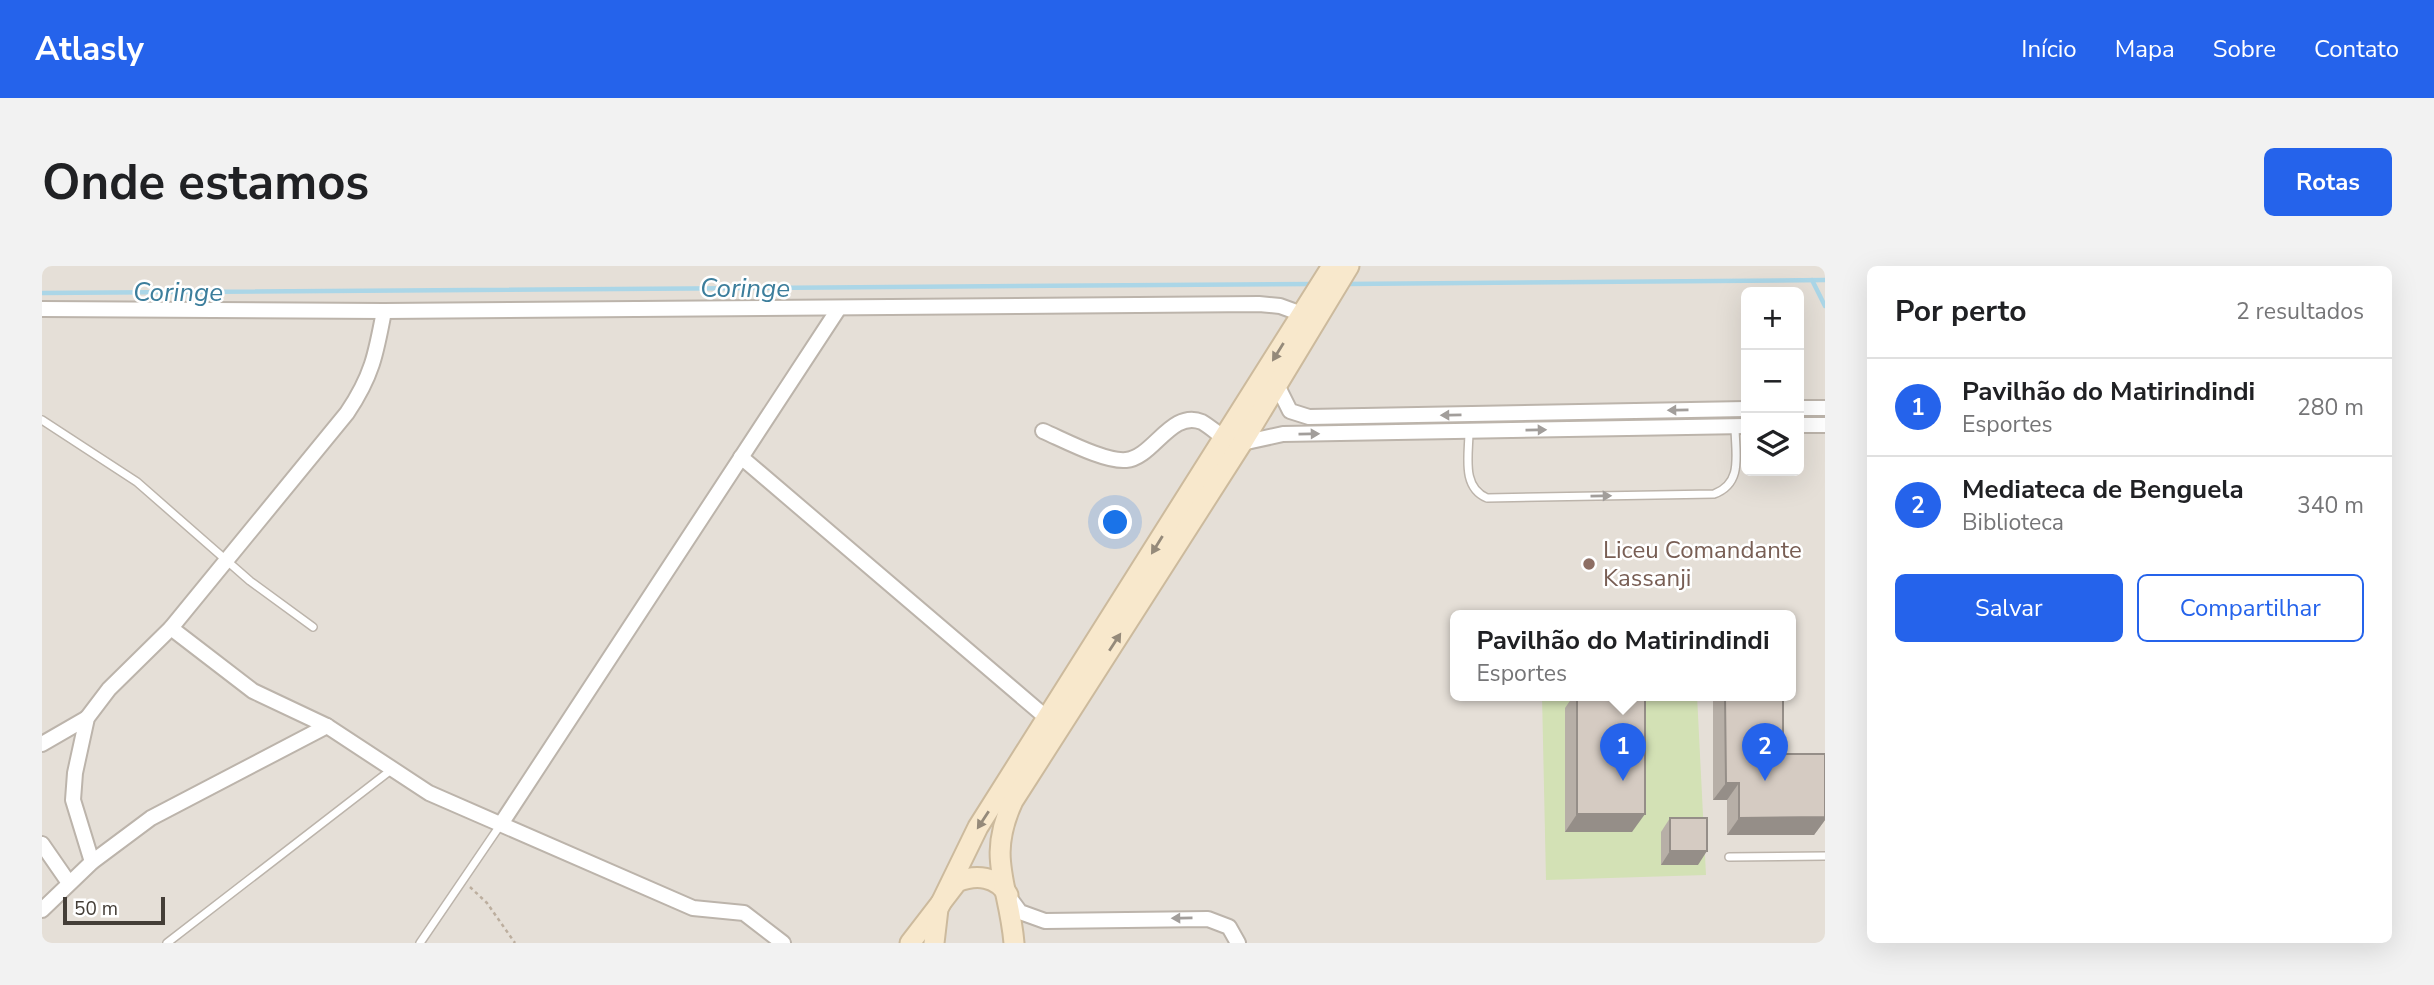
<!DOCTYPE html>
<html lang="pt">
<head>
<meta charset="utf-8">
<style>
	body { margin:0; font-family:"Nunito Sans",sans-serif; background:#f2f2f2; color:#202124 }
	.controls { position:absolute; right:21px; top:21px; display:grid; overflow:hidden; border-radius:10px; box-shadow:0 7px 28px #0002 }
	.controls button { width:63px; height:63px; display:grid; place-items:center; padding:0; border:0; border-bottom:2px solid #e0e0e0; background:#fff; color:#202124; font:35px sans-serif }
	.scale { position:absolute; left:21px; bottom:18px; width:102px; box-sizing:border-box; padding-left:7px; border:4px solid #443e37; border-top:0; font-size:19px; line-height:24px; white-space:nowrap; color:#443e37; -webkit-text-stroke:5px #fff; paint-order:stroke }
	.you { position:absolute; left:1074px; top:257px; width:24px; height:24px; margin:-18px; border:5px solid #fff; border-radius:50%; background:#1a73e8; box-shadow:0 0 0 10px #1a73e833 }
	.badge { display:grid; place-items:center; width:46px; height:46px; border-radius:50%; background:#2563eb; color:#fff; font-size:23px; font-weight:700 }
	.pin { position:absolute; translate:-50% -58px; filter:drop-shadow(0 2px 4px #0008) }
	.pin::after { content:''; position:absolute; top:37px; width:24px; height:21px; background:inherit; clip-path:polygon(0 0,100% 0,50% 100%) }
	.popup { position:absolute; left:1408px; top:344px; width:346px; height:91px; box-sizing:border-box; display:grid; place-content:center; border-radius:10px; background:#fff; filter:drop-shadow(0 2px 5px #0005); font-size:23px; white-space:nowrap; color:#757577 }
	.popup b { font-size:26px; color:#202124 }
	.popup::after { content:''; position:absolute; left:50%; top:100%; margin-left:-14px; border:14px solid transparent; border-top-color:#fff }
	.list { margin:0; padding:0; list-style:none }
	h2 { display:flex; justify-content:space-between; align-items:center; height:91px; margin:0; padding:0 28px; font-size:30px }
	h2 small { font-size:23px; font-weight:400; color:#757577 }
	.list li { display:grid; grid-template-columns:46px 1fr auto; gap:21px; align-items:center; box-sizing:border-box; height:98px; padding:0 28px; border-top:2px solid #e0e0e0 }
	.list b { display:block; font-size:26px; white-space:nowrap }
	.list p { margin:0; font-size:23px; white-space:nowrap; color:#757577 }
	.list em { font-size:23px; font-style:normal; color:#757577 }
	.actions { display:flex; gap:14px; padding:21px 28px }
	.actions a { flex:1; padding:16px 0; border:2px solid #2563eb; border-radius:10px; text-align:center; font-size:24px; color:#2563eb }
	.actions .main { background:#2563eb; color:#fff }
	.icon { flex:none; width:38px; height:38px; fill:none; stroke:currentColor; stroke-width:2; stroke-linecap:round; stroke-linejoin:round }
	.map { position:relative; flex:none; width:1783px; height:677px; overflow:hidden; border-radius:10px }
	header { display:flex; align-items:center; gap:42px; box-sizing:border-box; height:98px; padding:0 35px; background:#2563eb; color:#fff }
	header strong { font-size:33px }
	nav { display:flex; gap:38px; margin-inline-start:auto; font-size:24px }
	.intro { display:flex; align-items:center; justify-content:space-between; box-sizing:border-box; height:168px; padding:0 42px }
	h1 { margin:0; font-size:49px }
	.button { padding:18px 32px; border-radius:10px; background:#2563eb; color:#fff; font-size:24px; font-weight:700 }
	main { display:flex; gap:42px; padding:0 42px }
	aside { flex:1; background:#fff; border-radius:10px; box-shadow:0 7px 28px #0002 }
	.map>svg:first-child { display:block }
	.residential { fill:#e5dfd7; fill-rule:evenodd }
	.green { fill:#d3e1b5 }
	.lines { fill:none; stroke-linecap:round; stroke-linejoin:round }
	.stream { stroke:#abd6e7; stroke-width:4.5 }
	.lane-casing { stroke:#bcb4ab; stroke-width:10 }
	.street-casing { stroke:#bcb4ab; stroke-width:18 }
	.secondary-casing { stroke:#ccba9d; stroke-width:23 }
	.path { stroke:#bcae9e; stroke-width:2.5; stroke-dasharray:3.5 3.5; stroke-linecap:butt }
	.lane { stroke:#fff; stroke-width:7 }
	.street { stroke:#fff; stroke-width:14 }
	.secondary { stroke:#f8e8cc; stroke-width:19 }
	.wall { fill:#b7afa7 }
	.shaded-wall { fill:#958e88 }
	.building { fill:#d5cbc2; stroke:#958e88; stroke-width:2 }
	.oneway { fill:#958a7a }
	.oneway2 { fill:#a29e9b }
	.education-dot { fill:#8d6e63; stroke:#fff; stroke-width:2.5 }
	.labels { text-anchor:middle; stroke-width:5; stroke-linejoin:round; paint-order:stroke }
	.education-label { font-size:24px; fill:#785e54; stroke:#fff; text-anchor:start }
	.water-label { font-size:26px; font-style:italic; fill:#3c7e9c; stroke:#fff }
</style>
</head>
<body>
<header>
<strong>Atlasly</strong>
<nav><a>Início</a><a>Mapa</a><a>Sobre</a><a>Contato</a></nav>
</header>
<div class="intro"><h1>Onde estamos</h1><a class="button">Rotas</a></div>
<main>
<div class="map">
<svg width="1783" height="677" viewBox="0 0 1783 677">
	<rect width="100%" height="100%" fill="#f2eee8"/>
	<path class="residential" d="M0,0H1783V677H0ZM1704,26H1757V205H1704ZM1413,349H1749V429H1413Z"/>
	<path class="green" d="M1500,429H1655L1664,609L1504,614Z"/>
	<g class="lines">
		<g class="stream">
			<path d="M1770,14L1783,40"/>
			<path d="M1304,18L1783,14"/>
			<path d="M0,27L1271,18"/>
		</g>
		<g class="lane-casing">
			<g id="lane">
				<path d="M0,154L95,216L208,315L271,361"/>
				<path d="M1427,165C1427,189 1419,221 1445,232L1672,228C1702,217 1693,187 1693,160"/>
				<path d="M1687,591L1783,590"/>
				<path d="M125,677L349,504"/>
				<path d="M378,677L459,558"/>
			</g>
		</g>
		<g class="street-casing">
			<g id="street">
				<path d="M0,43L342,45L1217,38L1238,40L1260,48"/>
				<path d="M1235,119L1248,145L1267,151L1704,143"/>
				<path d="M1757,142H1783"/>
				<path d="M1757,159H1783"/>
				<path d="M1001,165C1022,174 1063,196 1084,194C1111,192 1129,143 1160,156C1167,160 1175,167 1182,172"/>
				<path d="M1200,177L1241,168L1704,160"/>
				<path d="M699,191L1006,453"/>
				<path d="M129,362L211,425L285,460L387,527L651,642L702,647L741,677"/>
				<path d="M0,478L45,452"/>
				<path d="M459,558L797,42"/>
				<path d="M0,578L27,617"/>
				<path d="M50,596L31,534L33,507L45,452L67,423L129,362L305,147C330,110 334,88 342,45"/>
				<path d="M967,631L978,646L1003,655L1166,653L1187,661L1196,677"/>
				<path d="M0,644L50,596L109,552L285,460"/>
			</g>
		</g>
		<g class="secondary-casing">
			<g id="secondary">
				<path d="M868,677L915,616C934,608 955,610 966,629"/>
				<path d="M892,677L896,643L936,561L1290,0"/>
				<path d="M972,677C967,618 944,593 971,535L1200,177L1307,0"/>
			</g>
		</g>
		<path class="path" d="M428,621L445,637L473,677"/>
		<use href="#lane" class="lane"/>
		<use href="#street" class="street"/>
		<use href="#secondary" class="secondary"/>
	</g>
	<g class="wall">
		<path d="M1532,429H1603L1590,566H1523V442Z"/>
		<path d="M1671,429H1741V488H1783V554L1772,569H1685V534H1671Z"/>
		<path d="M1628,552L1656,599H1619V566Z"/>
	</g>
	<g class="shaded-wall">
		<path d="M1684,517H1697L1685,534H1671Z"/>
		<path d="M1535,548H1603L1590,566H1523Z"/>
		<path d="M1783,551V554L1772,569H1685L1697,552Z"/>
		<path d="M1628,585H1665L1656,599H1619Z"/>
	</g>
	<g class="building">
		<rect x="1535" y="429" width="68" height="119"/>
		<path d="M1683,429H1741V488H1783V551L1697,552V517H1684Z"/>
		<rect x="1628" y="552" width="37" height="33"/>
	</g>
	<defs><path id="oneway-solid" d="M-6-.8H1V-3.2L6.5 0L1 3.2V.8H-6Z" transform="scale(1.75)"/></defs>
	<g class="oneway">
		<use href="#oneway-solid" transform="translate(1236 86) rotate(122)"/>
		<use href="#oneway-solid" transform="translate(1115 279) rotate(122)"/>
		<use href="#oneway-solid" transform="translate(1073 376) rotate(-57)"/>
		<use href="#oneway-solid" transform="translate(941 554) rotate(123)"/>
	</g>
	<g class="oneway2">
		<use href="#oneway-solid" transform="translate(1636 144) rotate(179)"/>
		<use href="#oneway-solid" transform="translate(1409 149) rotate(179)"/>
		<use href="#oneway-solid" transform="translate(1494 164) rotate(-1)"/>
		<use href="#oneway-solid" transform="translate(1267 168) rotate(-1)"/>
		<use href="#oneway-solid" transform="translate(1559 230) rotate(-1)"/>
		<use href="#oneway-solid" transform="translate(1140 652) rotate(179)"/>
	</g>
	<circle class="education-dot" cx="1547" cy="298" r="7"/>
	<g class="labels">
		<g class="education-label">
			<text x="1561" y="292">Liceu Comandante<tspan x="1561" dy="28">Kassanji</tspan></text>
		</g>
		<g class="water-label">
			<text x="703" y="31">Coringe</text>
			<text x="136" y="35">Coringe</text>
		</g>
	</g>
</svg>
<div class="controls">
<button>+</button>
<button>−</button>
<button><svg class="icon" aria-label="layers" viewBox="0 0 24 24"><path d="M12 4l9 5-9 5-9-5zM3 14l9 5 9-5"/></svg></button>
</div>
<div class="scale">50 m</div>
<div class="you"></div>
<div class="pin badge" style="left:1581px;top:515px">1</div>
<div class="popup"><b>Pavilhão do Matirindindi</b>Esportes</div>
<div class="pin badge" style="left:1723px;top:515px">2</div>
</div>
<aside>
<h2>Por perto<small>2 resultados</small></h2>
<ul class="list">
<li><span class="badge">1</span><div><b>Pavilhão do Matirindindi</b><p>Esportes</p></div><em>280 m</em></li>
<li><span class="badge">2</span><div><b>Mediateca de Benguela</b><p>Biblioteca</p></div><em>340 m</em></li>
</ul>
<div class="actions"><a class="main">Salvar</a><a>Compartilhar</a></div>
</aside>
</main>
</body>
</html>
